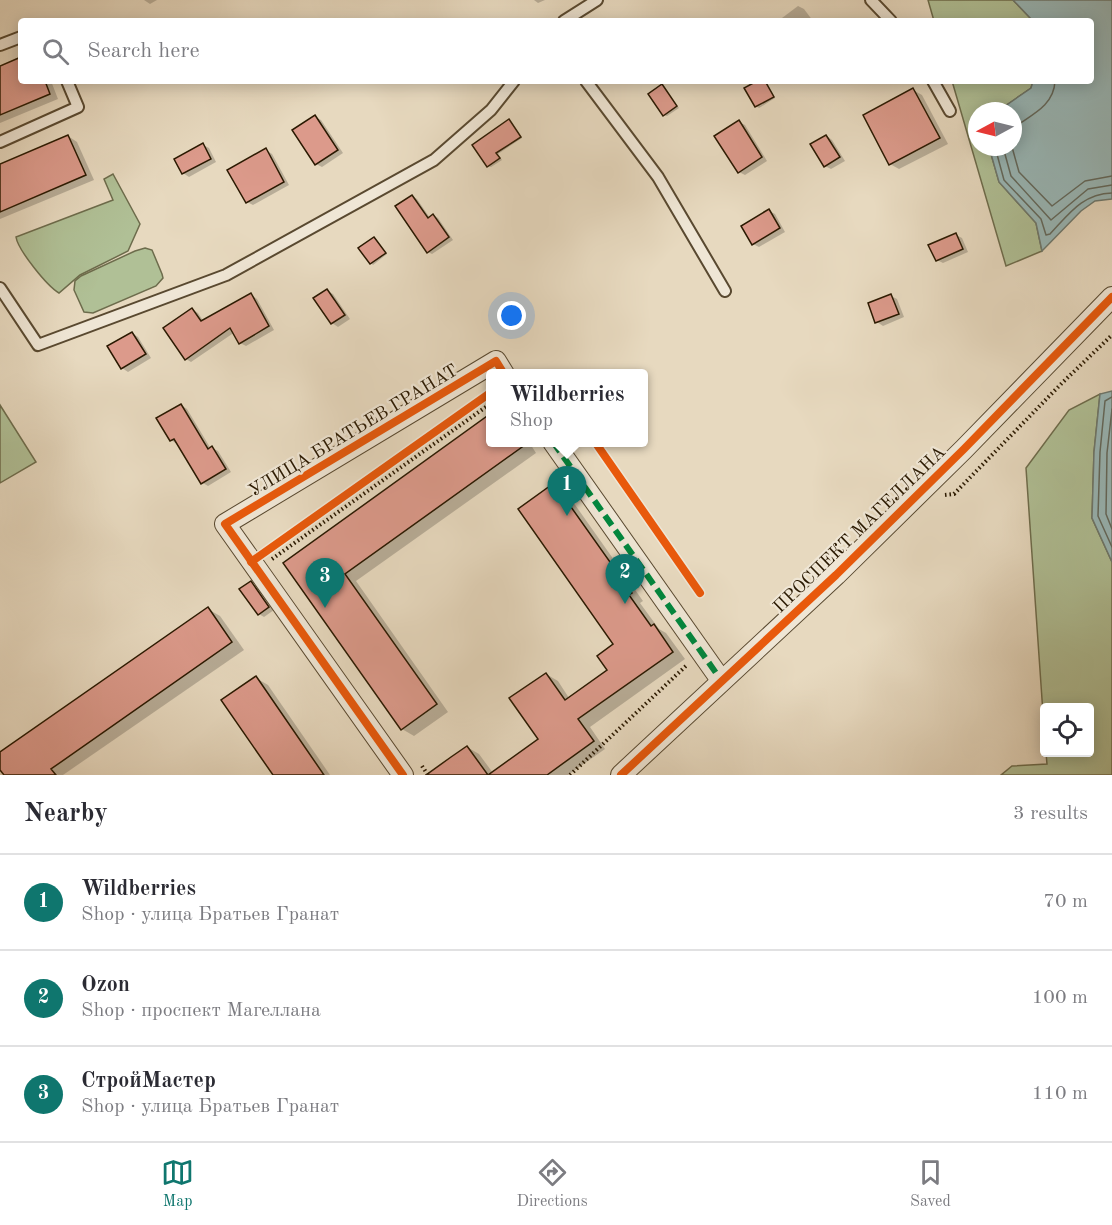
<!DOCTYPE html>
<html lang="en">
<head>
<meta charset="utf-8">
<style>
	body { margin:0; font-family:"Old Standard TT",serif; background:#f2f2f3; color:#2b2b33 }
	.controls { position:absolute; right:18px; bottom:18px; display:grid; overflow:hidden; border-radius:6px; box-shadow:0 3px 15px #0003 }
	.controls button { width:54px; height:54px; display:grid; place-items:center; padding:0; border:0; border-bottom:2px solid #e1e1e2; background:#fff; color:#2b2b33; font:30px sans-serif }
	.compass { position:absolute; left:968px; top:102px; width:54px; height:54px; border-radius:50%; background:#fff; box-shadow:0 3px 15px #0003; rotate:263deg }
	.you { position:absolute; left:512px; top:316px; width:21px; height:21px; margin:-15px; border:4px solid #fff; border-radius:50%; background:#1a73e8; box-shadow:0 0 0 9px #1a73e833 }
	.badge { display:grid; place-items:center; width:39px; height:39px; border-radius:50%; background:#0f766e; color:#fff; font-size:20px; font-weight:700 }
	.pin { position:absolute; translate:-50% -50px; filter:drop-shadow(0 2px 3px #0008) }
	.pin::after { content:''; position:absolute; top:32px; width:21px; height:18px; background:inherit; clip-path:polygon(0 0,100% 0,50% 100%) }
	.popup { position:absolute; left:486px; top:369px; width:162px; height:78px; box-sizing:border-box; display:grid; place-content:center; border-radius:6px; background:#fff; filter:drop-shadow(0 2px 4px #0005); font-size:20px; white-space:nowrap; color:#7c7c81 }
	.popup b { font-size:22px; color:#2b2b33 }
	.popup::after { content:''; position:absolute; left:50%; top:100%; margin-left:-12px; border:12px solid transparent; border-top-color:#fff }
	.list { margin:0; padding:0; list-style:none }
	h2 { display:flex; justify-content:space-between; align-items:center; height:78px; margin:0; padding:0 24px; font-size:26px }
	h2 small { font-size:20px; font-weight:400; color:#7c7c81 }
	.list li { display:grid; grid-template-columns:39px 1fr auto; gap:18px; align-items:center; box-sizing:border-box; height:96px; padding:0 24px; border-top:2px solid #e1e1e2 }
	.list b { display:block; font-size:22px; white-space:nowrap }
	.list p { margin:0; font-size:20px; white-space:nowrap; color:#7c7c81 }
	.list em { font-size:20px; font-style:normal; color:#7c7c81 }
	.icon { flex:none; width:33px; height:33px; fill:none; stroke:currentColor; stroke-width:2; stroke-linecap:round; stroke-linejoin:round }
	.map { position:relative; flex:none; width:1112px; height:775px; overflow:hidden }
	.search { position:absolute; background:#fff; box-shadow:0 3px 15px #0003; left:18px; right:18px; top:18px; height:66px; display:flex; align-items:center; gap:15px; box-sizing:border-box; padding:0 21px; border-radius:6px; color:#7c7c81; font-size:22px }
	.sheet { height:366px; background:#fff }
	nav { display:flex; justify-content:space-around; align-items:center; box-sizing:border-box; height:84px; border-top:2px solid #e1e1e2; background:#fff; font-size:16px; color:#7c7c81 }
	nav a { display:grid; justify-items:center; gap:3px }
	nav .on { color:#0f766e }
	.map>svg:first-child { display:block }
	.green { fill:#b0c096; stroke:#6d6c4c; stroke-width:1.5 }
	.water { fill:#99b9ba; stroke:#6d7970; stroke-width:1.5 }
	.shadow { fill:#0003 }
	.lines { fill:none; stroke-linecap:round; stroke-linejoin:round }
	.shore { stroke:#62695e; stroke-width:1.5 }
	.building { fill:#dc9a8b; stroke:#2a1901; stroke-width:1.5 }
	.lane-casing { stroke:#594930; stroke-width:14 }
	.street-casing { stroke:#594930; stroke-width:22 }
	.path { stroke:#2a1901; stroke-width:4; stroke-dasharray:1.5 3; stroke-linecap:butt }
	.lane { stroke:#efe6d5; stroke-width:10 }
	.street { stroke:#efe6d5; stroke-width:20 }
	.quiet { stroke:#00873e; stroke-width:6; stroke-dasharray:12 6; stroke-linecap:butt }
	.cycleway-casing { stroke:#efe6d5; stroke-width:11 }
	.cycleway { stroke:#e8590c; stroke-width:8 }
	.labels { text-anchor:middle; stroke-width:4.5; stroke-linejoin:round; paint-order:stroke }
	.street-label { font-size:18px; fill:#2a1901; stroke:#efe6d5 }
</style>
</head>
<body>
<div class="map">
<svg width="1112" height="775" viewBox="0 0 1112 775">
	<rect width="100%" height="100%" fill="#e7d9bf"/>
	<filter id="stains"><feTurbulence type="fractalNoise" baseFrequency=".00333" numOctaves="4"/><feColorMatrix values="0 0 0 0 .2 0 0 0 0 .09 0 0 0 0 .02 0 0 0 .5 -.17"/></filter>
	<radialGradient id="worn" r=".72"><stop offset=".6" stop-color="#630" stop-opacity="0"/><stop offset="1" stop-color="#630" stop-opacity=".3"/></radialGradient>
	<g class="green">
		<path d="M928,0H1013L1033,21H934Z"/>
		<path d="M952,81H1033L1031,88L998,111H977V147H989L999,182L1036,223L1042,251L1006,266Z"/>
		<path d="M113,174L140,224L128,251L80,275L59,293C47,286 18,250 16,237L113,200L104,179Z"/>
		<path d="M145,248L152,250L162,274L163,278L156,286L93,313L84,312L74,290L75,281L81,276L135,251Z"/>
		<path d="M1100,394L1094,452L1092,518L1112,562V775H1001L1012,766L1047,764L1046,753L1090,752V708H1044V728L1026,468L1069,410Z"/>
		<path d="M0,405L36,462L0,483Z"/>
	</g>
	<g class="water">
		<path d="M1013,0H1112V199L1095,201L1081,211L1042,251L1036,223L999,182L989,147H1013V111H998L1031,88L1033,81H1091V21H1033Z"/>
		<path d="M1112,391V562L1092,518L1094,452L1100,394Z"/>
	</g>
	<g class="shadow">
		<path d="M144,0H157L150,4Z"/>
		<path d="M534,0H545L538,3Z"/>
		<path d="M798,6L804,9L813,21H778Z"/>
		<path d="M21,59V81H51L58,99L0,123V68Z"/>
		<path d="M760,81H766L775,98L759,108L756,106Z"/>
		<path d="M662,86L679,108L667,116L664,115Z"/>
		<path d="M913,90L922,95L948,144L899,169L890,164Z"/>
		<path d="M315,117L321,120L343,153L322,167L316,164Z"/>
		<path d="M509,120L522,138L498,154L502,160L491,167L488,166Z"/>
		<path d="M739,122L745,125L767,161L745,175L739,172Z"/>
		<path d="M68,136L77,142L94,180L0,219V166Z"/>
		<path d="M827,136L832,140L845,161L831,169L825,166Z"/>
		<path d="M203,145L209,148L216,162L189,177L183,173L176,159Z"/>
		<path d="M266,150L272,154L289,185L253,205L247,202Z"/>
		<path d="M412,196L417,199L430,218L433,215L438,218L453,240L432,254L428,252Z"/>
		<path d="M769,211L775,214L785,232L759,247L753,244Z"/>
		<path d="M956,235L962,238L968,252L943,263L937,260Z"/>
		<path d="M375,238L387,254L373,265L371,263Z"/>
		<path d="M327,291L333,294L350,319L338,327L332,323L315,299Z"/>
		<path d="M251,295L257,299L274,330L246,346L240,343L235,332L191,362L186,359L192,309L198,313L204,322Z"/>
		<path d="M891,296L897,299L904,317L883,326L877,322Z"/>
		<path d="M132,333L138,337L151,358L128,372L122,368Z"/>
		<path d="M181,405L187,409L211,449L212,448L218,451L231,472L208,486L203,483L177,444L171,440Z"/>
		<path d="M490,416V442H529L536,453L356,581L448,712L414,736L402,729L285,563Z"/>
		<path d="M554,485L566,492L643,601L640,603L659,629L666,633L685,659L590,727L605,749L568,775H435L467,747L479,754L493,773L540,740L546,674L558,681L569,698L609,670L615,645Z"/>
		<path d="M251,583L257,587L274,610L264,617L259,614Z"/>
		<path d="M208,609L220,616L244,650L63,775H6L0,767V754Z"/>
		<path d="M256,678L268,685L330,775H274Z"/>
	</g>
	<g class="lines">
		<g class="shore">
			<path d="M1013,128C1031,115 1054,106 1055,81"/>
			<path d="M995,147L1004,180L1041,219L1046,235L1050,234C1069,214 1082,194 1112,193"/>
			<path d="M1003,147L1011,176L1051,220L1088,189L1112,185"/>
			<path d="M1012,147L1019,172L1052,206L1085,181L1112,176"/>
			<path d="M1112,397L1105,401L1100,452L1098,516L1112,547"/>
			<path d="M1112,409L1107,453L1106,514L1112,529"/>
		</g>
	</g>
	<g class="building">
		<path d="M21,57V81H45L50,94L0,115V66Z"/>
		<path d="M757,81H765L774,97L755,107L744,88Z"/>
		<path d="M662,84L677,106L663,116L648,94Z"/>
		<path d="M913,88L940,138L889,165L863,115Z"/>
		<path d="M315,115L338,150L315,165L292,130Z"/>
		<path d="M509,119L521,137L496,153L500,158L487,167L472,145Z"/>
		<path d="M739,120L762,157L738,173L714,136Z"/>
		<path d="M68,135L86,175L0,212V164Z"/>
		<path d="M826,135L840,157L824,167L810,144Z"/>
		<path d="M203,143L211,159L182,174L174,159Z"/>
		<path d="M266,148L284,182L246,203L227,170Z"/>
		<path d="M412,195L428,218L433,214L449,237L427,253L395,206Z"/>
		<path d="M769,209L780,228L752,245L741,226Z"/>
		<path d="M956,233L963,249L936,261L928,245Z"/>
		<path d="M374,237L386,253L370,264L358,248Z"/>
		<path d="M327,289L345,315L331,324L313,298Z"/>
		<path d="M251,293L269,326L239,344L230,328L185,360L163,328L192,308L201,321Z"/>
		<path d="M891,294L899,314L875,323L868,303Z"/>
		<path d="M132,332L146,354L121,369L107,346Z"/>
		<path d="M181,404L208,449L212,446L226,469L201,484L174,439L170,441L156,418Z"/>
		<path d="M490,414V442H529L345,574L437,704L401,730L283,563Z"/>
		<path d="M554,483L632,593L629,595L651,626L654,624L673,652L578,719L594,741L547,775H488L538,739L509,698L546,673L565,700L607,670L597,656L613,644L518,509Z"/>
		<path d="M251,581L269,607L258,615L239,589Z"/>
		<path d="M208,607L232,642L51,769L56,775H4L0,770V752Z"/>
		<path d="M256,676L324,775H273L221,700Z"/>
		<path d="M467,746L488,775H426L451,757Z"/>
	</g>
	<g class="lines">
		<g class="lane-casing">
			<g id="lane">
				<path d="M871,0L891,21"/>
				<path d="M564,21L597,0"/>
				<path d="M0,45L21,37"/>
				<path d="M586,81L658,177L725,291"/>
				<path d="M933,81L950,111"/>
				<path d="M0,142L78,107L67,81"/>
				<path d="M0,288L38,345L226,275L434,160L491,110L514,81"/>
			</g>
		</g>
		<g class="street-casing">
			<g id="street">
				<path d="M553,442L721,680"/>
				<path d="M403,775L225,524L496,361L504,374"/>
				<path d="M621,775L836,575L964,449L1112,297"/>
			</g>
		</g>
		<g class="path">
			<path d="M945,495L954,494L1062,383L1112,335"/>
			<path d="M272,559L490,404"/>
			<path d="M422,766L428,775"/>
			<path d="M570,775L688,664"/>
		</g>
		<use href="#lane" class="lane"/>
		<use href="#street" class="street"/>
		<path class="quiet" d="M553,442L721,680"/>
		<g class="cycleway-casing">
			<g id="cycleway">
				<path d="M595,442L700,593"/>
				<path d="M251,562L490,393"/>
				<path d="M403,775L225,524L496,361L504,374"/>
				<path d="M621,775L836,575L964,449L1112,297"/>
			</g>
		</g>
		<use href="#cycleway" class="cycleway"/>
	</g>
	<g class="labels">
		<g class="street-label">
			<text transform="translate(353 430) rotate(-31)" y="6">УЛИЦА БРАТЬЕВ ГРАНАТ</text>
			<text transform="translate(859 529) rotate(-44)" y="6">ПРОСПЕКТ МАГЕЛЛАНА</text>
		</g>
	</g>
	<rect width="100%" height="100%" filter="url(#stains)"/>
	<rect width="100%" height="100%" fill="url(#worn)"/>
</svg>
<div class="controls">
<button><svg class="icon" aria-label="locate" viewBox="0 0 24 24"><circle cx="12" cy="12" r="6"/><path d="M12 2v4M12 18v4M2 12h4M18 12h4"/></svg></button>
</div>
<svg class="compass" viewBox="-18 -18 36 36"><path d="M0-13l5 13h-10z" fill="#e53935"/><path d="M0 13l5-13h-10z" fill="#7c7c81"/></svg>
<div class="you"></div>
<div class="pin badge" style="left:567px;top:516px">1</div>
<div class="popup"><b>Wildberries</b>Shop</div>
<div class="pin badge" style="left:625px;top:604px">2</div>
<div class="pin badge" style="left:325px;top:608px">3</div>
<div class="search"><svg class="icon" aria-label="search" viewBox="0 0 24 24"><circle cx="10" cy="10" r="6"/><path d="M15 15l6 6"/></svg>Search here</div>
</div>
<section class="sheet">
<h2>Nearby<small>3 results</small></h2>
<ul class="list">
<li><span class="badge">1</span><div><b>Wildberries</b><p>Shop · улица Братьев Гранат</p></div><em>70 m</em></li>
<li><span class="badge">2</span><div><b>Ozon</b><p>Shop · проспект Магеллана</p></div><em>100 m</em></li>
<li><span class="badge">3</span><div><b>СтройМастер</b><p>Shop · улица Братьев Гранат</p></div><em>110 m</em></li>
</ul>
</section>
<nav>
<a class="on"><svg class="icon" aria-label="map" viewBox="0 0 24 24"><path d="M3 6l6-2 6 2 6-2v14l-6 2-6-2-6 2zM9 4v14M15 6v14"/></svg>Map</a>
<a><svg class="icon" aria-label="directions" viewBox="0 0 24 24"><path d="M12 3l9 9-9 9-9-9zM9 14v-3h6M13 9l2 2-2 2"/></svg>Directions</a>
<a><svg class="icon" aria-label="saved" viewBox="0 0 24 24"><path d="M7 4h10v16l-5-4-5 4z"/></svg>Saved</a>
</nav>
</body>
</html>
